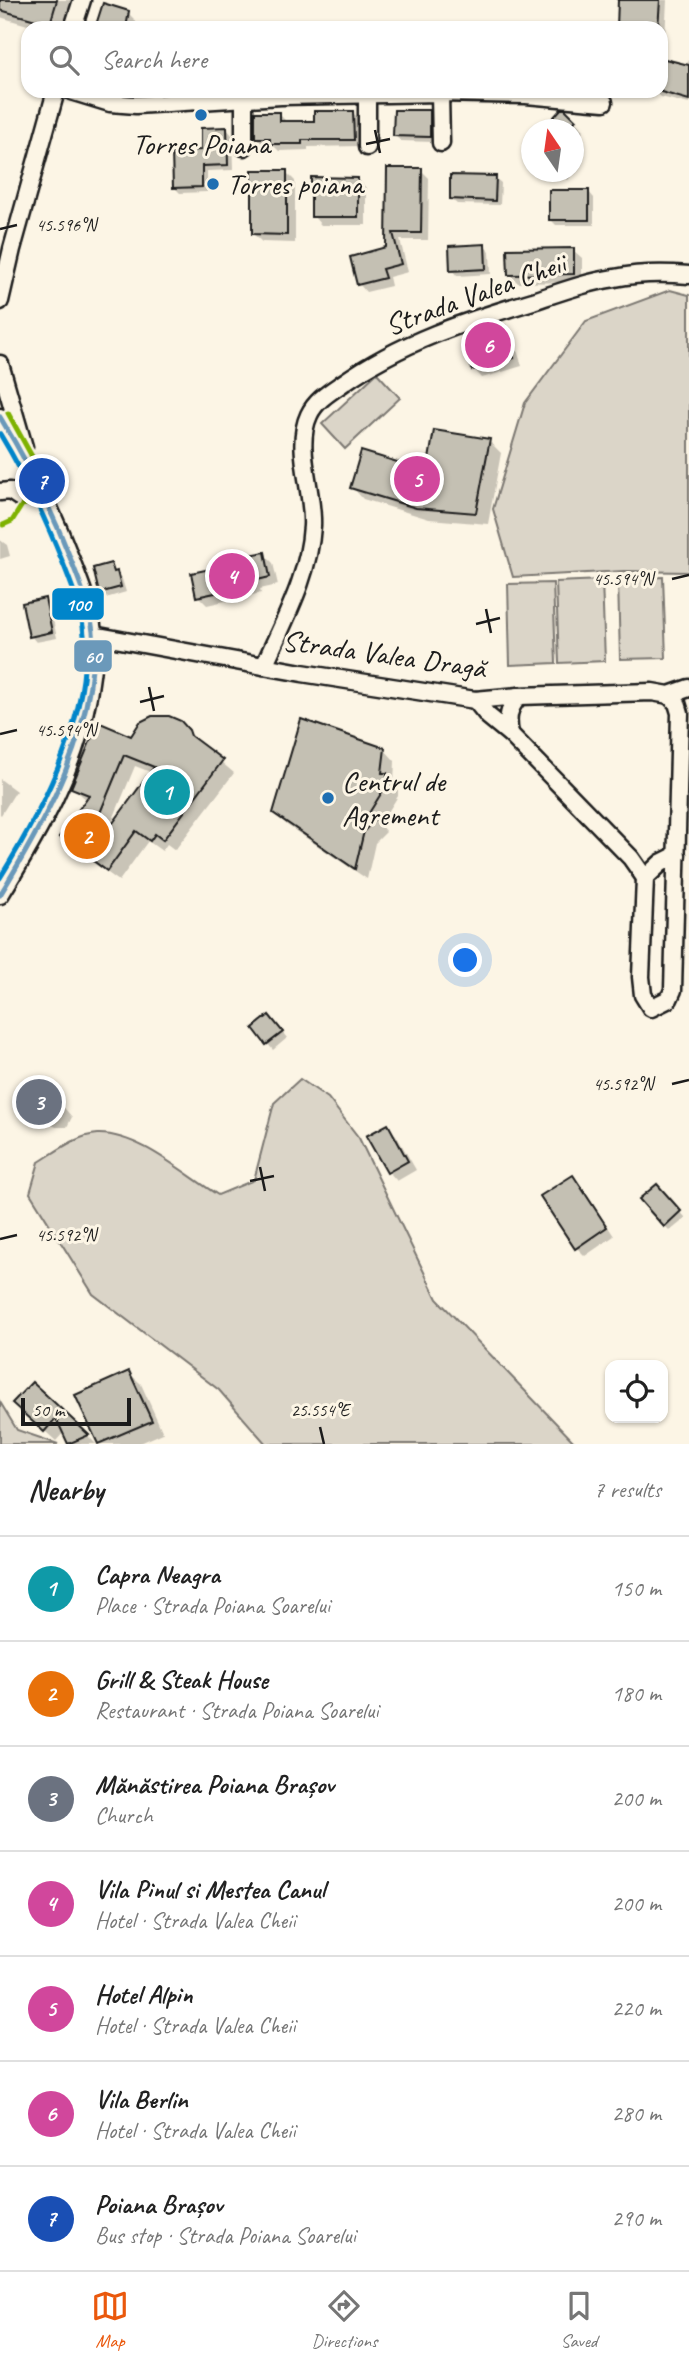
<!DOCTYPE html>
<html lang="en">
<head>
<meta charset="utf-8">
<style>
	body { margin:0; font-family:Caveat,sans-serif; background:#f2f2f2; color:#222 }
	.controls { position:absolute; right:21px; bottom:21px; display:grid; overflow:hidden; border-radius:14px; box-shadow:0 2px 5px #0004 }
	.controls button { width:63px; height:63px; display:grid; place-items:center; padding:0; border:0; border-bottom:2px solid #e0e0e0; background:#fff; color:#222; font:35px sans-serif }
	.compass { position:absolute; left:521px; top:119px; width:63px; height:63px; border-radius:50%; background:#fff; box-shadow:0 2px 5px #0004; rotate:347deg }
	.scale { position:absolute; left:21px; bottom:18px; width:110px; box-sizing:border-box; padding-left:7px; border:4px solid #1c1c1c; border-top:0; font-size:19px; line-height:24px; white-space:nowrap; color:#1c1c1c; -webkit-text-stroke:5px #fcf5e5; paint-order:stroke }
	.you { position:absolute; left:466px; top:961px; width:24px; height:24px; margin:-18px; border:5px solid #fff; border-radius:50%; background:#1a73e8; box-shadow:0 0 0 10px #1a73e833 }
	.badge { display:grid; place-items:center; width:46px; height:46px; border-radius:50%; background:#ea580c; color:#fff; font-size:23px; font-weight:700 }
	.pin { position:absolute; translate:-50% -50%; border:4px solid #fff; box-shadow:0 2px 7px #0006 }
	.list { margin:0; padding:0; list-style:none }
	h2 { display:flex; justify-content:space-between; align-items:center; height:91px; margin:0; padding:0 28px; font-size:30px }
	h2 small { font-size:23px; font-weight:400; color:#767676 }
	.list li { display:grid; grid-template-columns:46px 1fr auto; gap:21px; align-items:center; box-sizing:border-box; height:105px; padding:0 28px; border-top:2px solid #e0e0e0 }
	.list b { display:block; font-size:26px; white-space:nowrap }
	.list p { margin:0; font-size:23px; white-space:nowrap; color:#767676 }
	.list em { font-size:23px; font-style:normal; color:#767676 }
	.icon { flex:none; width:38px; height:38px; fill:none; stroke:currentColor; stroke-width:2; stroke-linecap:round; stroke-linejoin:round }
	.map { position:relative; flex:none; width:689px; height:1444px; overflow:hidden }
	.search { position:absolute; background:#fff; box-shadow:0 2px 5px #0004; left:21px; right:21px; top:21px; height:77px; display:flex; align-items:center; gap:18px; box-sizing:border-box; padding:0 24px; border-radius:21px; color:#767676; font-size:26px }
	.sheet { height:826px; background:#fff }
	nav { display:flex; justify-content:space-around; align-items:center; box-sizing:border-box; height:98px; border-top:2px solid #e0e0e0; background:#fff; font-size:19px; color:#767676 }
	nav a { display:grid; justify-items:center; gap:4px }
	nav .on { color:#ea580c }
	.map>svg:first-child { display:block }
	.green { fill:#dbd5c8; stroke:#7c7872; stroke-width:2 }
	.shadow { fill:#0003; fill-rule:evenodd }
	.building { fill:#c4c0b3; stroke:#1c1c1c; stroke-width:2 }
	.lines { fill:none; stroke-linecap:round; stroke-linejoin:round }
	.minor-casing { stroke:#1c1c1c; stroke-width:21 }
	.minor { stroke:#fcf5e5; stroke-width:16 }
	.bus-1-casing { stroke:#fcf5e5; stroke-width:10 }
	.bus-2-casing { stroke:#fcf5e5; stroke-width:10 }
	.bus-3-casing { stroke:#fcf5e5; stroke-width:10 }
	.bus-1 { stroke:#6b99ba; stroke-width:5 }
	.bus-2 { stroke:#0085ca; stroke-width:5 }
	.bus-3 { stroke:#7eb206; stroke-width:5 }
	.ticks { fill:none; stroke:#1c1c1c; stroke-width:2.5 }
	.poi-dot { fill:#1f6fb2; stroke:#fcf5e5; stroke-width:2.5 }
	.labels { text-anchor:middle; stroke-width:6; stroke-linejoin:round; paint-order:stroke }
	.poi-label { font-size:30px; fill:#1c1c1c; stroke:#fcf5e5; text-anchor:start }
	.street-label { font-size:30px; fill:#1c1c1c; stroke:#fcf5e5 }
	.ticks-label { font-size:18px; text-anchor:middle; fill:#1c1c1c; stroke:#fcf5e5; stroke-width:6; stroke-linejoin:round; paint-order:stroke }
	.line-badge { stroke:#fcf5e5; stroke-width:2.5 }
	.badge-label { font-size:19px; text-anchor:middle; font-weight:bold; fill:#fff }
</style>
</head>
<body>
<div class="map">
<svg width="689" height="1444" viewBox="0 0 689 1444">
	<rect width="100%" height="100%" fill="#fcf5e5"/>
	<filter id="ink" filterUnits="userSpaceOnUse"><feTurbulence type="fractalNoise" baseFrequency=".0143" numOctaves="2"/><feDisplacementMap in="SourceGraphic" scale="14" xChannelSelector="R" yChannelSelector="G"/><feConvolveMatrix kernelMatrix="1 2 1 2 8 2 1 2 1" color-interpolation-filters="sRGB"/></filter>
	<g filter="url(#ink)">
		<g class="green">
			<path d="M670,290L689,295V572L624,571L513,577L493,509L525,403L586,321Z"/>
			<path d="M377,373L400,398L345,449L322,424Z"/>
			<path d="M663,577L666,658L620,659L618,579Z"/>
			<path d="M602,580L605,661L559,663L556,582Z"/>
			<path d="M553,583L556,663L510,665L508,584Z"/>
			<path d="M300,1079L328,1098L359,1138L437,1299L576,1444H266L219,1390L93,1294L30,1193L39,1162C57,1151 77,1135 98,1134C139,1133 184,1174 218,1195L254,1180L274,1103Z"/>
			<path d="M0,1402L17,1430L58,1444H0Z"/>
		</g>
		<g class="shadow">
			<path d="M0,0H71L63,28H38L0,17Z"/>
			<path d="M620,0H667L665,39H661V28H619Z"/>
			<path d="M128,13L136,21L135,28H98Z"/>
			<path d="M689,60V104L661,97L655,91H661V62L686,66Z"/>
			<path d="M118,91H144L142,101L128,99Z"/>
			<path d="M608,91H621L619,96Z"/>
			<path d="M564,111L584,130L574,141V130H545Z"/>
			<path d="M429,112L435,118V142L401,141L395,136Z"/>
			<path d="M353,113L360,120V146L308,147V150L279,151L273,145H263L256,137L279,114L286,121L316,122Z"/>
			<path d="M227,129L232,135L233,170L207,171V192L180,193L174,187L203,152Z"/>
			<path d="M574,161L579,166L568,180L559,172H574Z"/>
			<path d="M389,170H421L429,178L428,240H400L408,272L389,277L391,286L366,292L359,284L388,248Z"/>
			<path d="M286,172L295,181V243L262,242L253,234Z"/>
			<path d="M495,178L501,183L500,205L457,204L451,199Z"/>
			<path d="M358,179L366,188V225H321L313,216Z"/>
			<path d="M589,192L594,198V225H556L550,219Z"/>
			<path d="M484,246L490,252L491,274L457,276L452,270Z"/>
			<path d="M573,250L582,258V282L518,283L509,274Z"/>
			<path d="M504,328L513,337L522,366L482,378L474,369Z"/>
			<path d="M489,441L501,453L488,524L429,519L363,499L352,487L428,473Z"/>
			<path d="M0,540L7,545L10,556L0,559Z"/>
			<path d="M264,554L273,563L278,585L260,589L261,593L207,605L198,596L222,568Z"/>
			<path d="M110,565L122,579L126,592L106,598L101,592Z"/>
			<path d="M44,600L50,605L57,638L36,642L31,636Z"/>
			<path d="M180,722L201,745L234,773L175,850L167,844L162,851L148,841L119,881L73,848L61,837L87,800L73,788L132,738ZM135,766L153,773L109,829Z"/>
			<path d="M384,749L395,761L394,783L398,787V796L380,825L386,832L375,843L367,879L287,825L275,813Z"/>
			<path d="M0,779L16,791L1,815L0,814Z"/>
			<path d="M275,1023L287,1038L273,1050L255,1029Z"/>
			<path d="M58,1101L72,1117L67,1127H56L31,1115L19,1103Z"/>
			<path d="M387,1126L396,1135L416,1170L397,1181L389,1172Z"/>
			<path d="M572,1177L581,1186L614,1236L585,1256L576,1247Z"/>
			<path d="M662,1192L686,1218L670,1231L665,1226Z"/>
			<path d="M129,1373L141,1384L163,1433L138,1444H100L78,1396Z"/>
			<path d="M32,1384L88,1436L96,1444H70L64,1432L56,1441L26,1414Z"/>
		</g>
		<g class="building">
			<path d="M0,0H57L50,24L0,10Z"/>
			<path d="M618,0H660L658,28H617Z"/>
			<path d="M103,3L129,11L126,28H95Z"/>
			<path d="M661,58L689,65V100L661,92Z"/>
			<path d="M561,109H565L576,120L567,130H542Z"/>
			<path d="M394,110H430V137L393,136Z"/>
			<path d="M314,111H353L354,140H302V144H270V138H255V112H280V121H314Z"/>
			<path d="M227,127L228,165L202,166V187L173,188L172,151L201,150V128Z"/>
			<path d="M387,168H422L421,233H393L401,264L382,269L385,278L357,285L350,257L386,247Z"/>
			<path d="M252,170H287V235L252,234Z"/>
			<path d="M450,175L496,176L495,201L450,199Z"/>
			<path d="M311,177L358,178V217H311Z"/>
			<rect x="549" y="190" width="40" height="30"/>
			<path d="M485,244L486,269L450,271L449,246Z"/>
			<path d="M574,248V274L508,275L507,249Z"/>
			<path d="M505,326L514,358L472,370L463,338Z"/>
			<path d="M434,430L490,439L476,513L416,508L350,488L361,451L427,471Z"/>
			<path d="M265,552L270,577L253,581V585L196,597L191,573L220,567L219,561Z"/>
			<path d="M111,563L114,572L117,571L121,587L99,593L93,568Z"/>
			<path d="M45,598L52,632L29,637L22,603Z"/>
			<path d="M152,716H169L181,721L189,730L191,736L223,760L163,840L155,834L150,841L136,831L107,871L88,857L154,767L124,755L83,854L59,837L89,795L71,788L98,722L131,736L140,722Z"/>
			<path d="M301,719L385,748L382,773H387V784L369,813L375,819L364,831L355,869L273,813Z"/>
			<path d="M269,1015L283,1032L266,1045L253,1028Z"/>
			<path d="M26,1085L59,1100L61,1105L60,1110L55,1116L49,1117L17,1104Z"/>
			<path d="M388,1124L408,1161L387,1173L366,1136Z"/>
			<path d="M573,1175L607,1227L575,1249L540,1196Z"/>
			<path d="M657,1184L681,1211L664,1227L639,1199Z"/>
			<path d="M129,1371L152,1421L98,1444L75,1395Z"/>
			<path d="M32,1382L56,1404L89,1435L68,1444L56,1418L44,1432L12,1403Z"/>
		</g>
		<g class="lines">
			<g class="minor-casing">
				<g id="minor">
					<path d="M73,28L82,0"/>
					<path d="M71,91L110,103L136,105L281,96L440,93L526,95L604,102"/>
					<path d="M440,93L441,143"/>
					<path d="M367,94V147"/>
					<path d="M244,99V147"/>
					<path d="M0,301L12,249L56,91"/>
					<path d="M0,364L24,447"/>
					<path d="M0,417C29,463 52,510 71,560C80,583 90,608 93,632C95,653 91,676 88,696C74,772 40,830 0,895"/>
					<path d="M0,492L10,491L19,497L42,490"/>
					<path d="M93,635L302,673L475,700L519,696L652,692L669,695L689,688"/>
					<path d="M264,666C284,620 309,577 312,526C314,492 294,447 309,415C316,400 330,392 343,383C401,342 466,321 533,301C560,292 587,282 615,278C639,273 664,273 689,275"/>
					<path d="M475,700L488,716L510,734L631,858L645,878"/>
					<path d="M510,734C507,717 508,709 519,696"/>
					<path d="M645,878L641,977L643,995L651,1008L669,999L673,990L680,713L677,703L669,695"/>
					<path d="M645,878L661,863L677,855"/>
				</g>
			</g>
			<use href="#minor" class="minor"/>
			<g class="bus-1-casing">
				<path id="bus-1" d="M0,417C28,463 52,510 71,560C80,583 90,607 93,632C95,650 92,668 90,685C78,762 40,829 0,895"/>
			</g>
			<g class="bus-2-casing">
				<path id="bus-2" d="M0,434C25,475 45,518 63,563C72,586 82,610 84,635C92,715 41,812 0,878"/>
			</g>
			<g class="bus-3-casing">
				<path id="bus-3" d="M3,525L12,521L22,505L46,498L51,491L8,413"/>
			</g>
			<use href="#bus-1" class="bus-1"/>
			<use href="#bus-2" class="bus-2"/>
			<use href="#bus-3" class="bus-3"/>
		</g>
	</g>
	<path class="ticks" d="M375,130L380,153M366,144L390,139M0,229L17,225M672,579L689,575M486,609L491,633M476,624L500,618M149,687L154,711M140,702L164,696M0,734L17,730M672,1084L689,1080M260,1167L265,1191M250,1181L274,1176M0,1239L17,1235M320,1427L324,1444"/>
	<g class="poi-dot">
		<circle cx="201" cy="115" r="7"/>
		<circle cx="213" cy="184" r="7"/>
		<circle cx="328" cy="798" r="7"/>
	</g>
	<g class="labels">
		<g class="poi-label">
			<text x="201" y="154" text-anchor="middle">Torres Poiana</text>
			<text x="227" y="194">Torres poiana</text>
			<text x="342" y="791">Centrul de<tspan x="342" dy="34">Agrement</tspan></text>
		</g>
		<g class="street-label">
			<text transform="translate(475 294) rotate(-20)" y="10">Strada Valea Cheii</text>
			<text transform="translate(384 654) rotate(8)" y="10">Strada Valea Dragă</text>
		</g>
	</g>
	<g class="ticks-label">
		<text x="66" y="231">45.596°N</text>
		<text x="623" y="585">45.594°N</text>
		<text x="66" y="736">45.594°N</text>
		<text x="623" y="1090">45.592°N</text>
		<text x="66" y="1241">45.592°N</text>
		<text x="320" y="1416">25.554°E</text>
	</g>
	<g class="line-badge">
		<rect x="51" y="587" width="54" height="34" rx="7" fill="#0085ca"/>
		<rect x="73" y="639" width="40" height="34" rx="7" fill="#6b99ba"/>
	</g>
	<g class="badge-label">
		<text x="78" y="611">100</text>
		<text x="93" y="663">60</text>
	</g>
</svg>
<div class="controls">
<button><svg class="icon" aria-label="locate" viewBox="0 0 24 24"><circle cx="12" cy="12" r="6"/><path d="M12 2v4M12 18v4M2 12h4M18 12h4"/></svg></button>
</div>
<svg class="compass" viewBox="-18 -18 36 36"><path d="M0-13l5 13h-10z" fill="#e53935"/><path d="M0 13l5-13h-10z" fill="#767676"/></svg>
<div class="scale">50 m</div>
<div class="you"></div>
<div class="pin badge" style="left:167px;top:792px;background:#0f9aa8">1</div>
<div class="pin badge" style="left:87px;top:836px;background:#e8710a">2</div>
<div class="pin badge" style="left:39px;top:1102px;background:#6b7280">3</div>
<div class="pin badge" style="left:232px;top:576px;background:#d1479c">4</div>
<div class="pin badge" style="left:417px;top:479px;background:#d1479c">5</div>
<div class="pin badge" style="left:488px;top:345px;background:#d1479c">6</div>
<div class="pin badge" style="left:42px;top:481px;background:#1a4fb4">7</div>
<div class="search"><svg class="icon" aria-label="search" viewBox="0 0 24 24"><circle cx="10" cy="10" r="6"/><path d="M15 15l6 6"/></svg>Search here</div>
</div>
<section class="sheet">
<h2>Nearby<small>7 results</small></h2>
<ul class="list">
<li><span class="badge" style="background:#0f9aa8">1</span><div><b>Capra Neagra</b><p>Place · Strada Poiana Soarelui</p></div><em>150 m</em></li>
<li><span class="badge" style="background:#e8710a">2</span><div><b>Grill &amp; Steak House</b><p>Restaurant · Strada Poiana Soarelui</p></div><em>180 m</em></li>
<li><span class="badge" style="background:#6b7280">3</span><div><b>Mănăstirea Poiana Brașov</b><p>Church</p></div><em>200 m</em></li>
<li><span class="badge" style="background:#d1479c">4</span><div><b>Vila Pinul si Mestea Canul</b><p>Hotel · Strada Valea Cheii</p></div><em>200 m</em></li>
<li><span class="badge" style="background:#d1479c">5</span><div><b>Hotel Alpin</b><p>Hotel · Strada Valea Cheii</p></div><em>220 m</em></li>
<li><span class="badge" style="background:#d1479c">6</span><div><b>Vila Berlin</b><p>Hotel · Strada Valea Cheii</p></div><em>280 m</em></li>
<li><span class="badge" style="background:#1a4fb4">7</span><div><b>Poiana Brașov</b><p>Bus stop · Strada Poiana Soarelui</p></div><em>290 m</em></li>
</ul>
</section>
<nav>
<a class="on"><svg class="icon" aria-label="map" viewBox="0 0 24 24"><path d="M3 6l6-2 6 2 6-2v14l-6 2-6-2-6 2zM9 4v14M15 6v14"/></svg>Map</a>
<a><svg class="icon" aria-label="directions" viewBox="0 0 24 24"><path d="M12 3l9 9-9 9-9-9zM9 14v-3h6M13 9l2 2-2 2"/></svg>Directions</a>
<a><svg class="icon" aria-label="saved" viewBox="0 0 24 24"><path d="M7 4h10v16l-5-4-5 4z"/></svg>Saved</a>
</nav>
</body>
</html>
